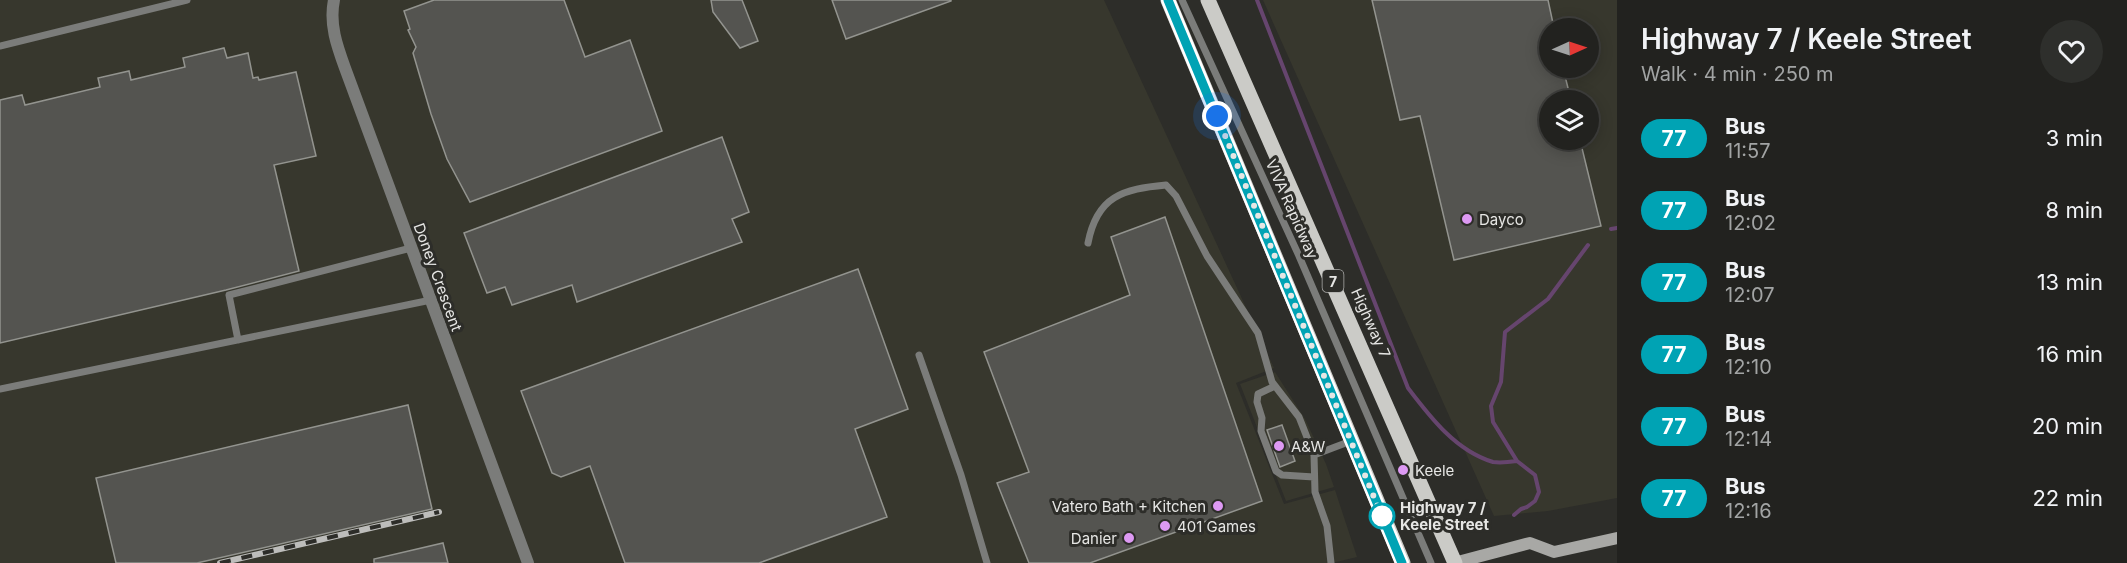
<!DOCTYPE html>
<html lang="en">
<head>
<meta charset="utf-8">
<style>
	body { margin:0; font-family:Inter,sans-serif; background:#2e2f2c; color:#f1f3f6; height:100vh; display:flex; flex-direction:column; font-size:22px; white-space:nowrap }
	* { box-sizing:border-box; margin:0 }
	p { font-size:20px; color:#a2a4a4 }
	.icon { flex:none; width:33px; height:33px; fill:none; stroke:currentColor; stroke-width:2; stroke-linecap:round; stroke-linejoin:round }
	.map { position:relative; flex:1; overflow:hidden }
	.drawer { display:flex; flex-direction:column; background:#22221f; width:510px }
	.drawer>* { flex:none }
	.badge { padding:0 12px; border-radius:20px; font-size:21px; line-height:39px }
	.needle { width:39px; rotate:87deg }
	.fabs { position:absolute; left:1539px; top:18px; display:grid; gap:12px }
	.fabs a { display:grid; place-items:center; width:60px; height:60px; border-radius:50%; background:#22221f; box-shadow:0 3px 15px #0003,0 0 0 2px #3f3f3d; font-size:30px }
	.you { position:absolute; width:30px; height:30px; margin:-15px; border:4px solid #fff; border-radius:50%; background:#1a73e8; box-shadow:0 0 0 9px #1a73e833 }
	.map>.badge { position:absolute; translate:-50% -50%; box-shadow:0 0 0 3px #fff }
	.round { display:grid; place-items:center; flex:none; width:63px; height:63px; border-radius:32px; background:#2e2f2c }
	.head { display:flex; align-items:center; justify-content:space-between; height:102px; padding:0 24px }
	h1 { font-size:28px; font-weight:600; line-height:45px }
	ul { padding:0; list-style:none }
	li { display:flex; align-items:center; gap:18px; height:72px; padding:0 24px }
	li div { flex:1 }
	li b { display:block; font-size:22px }
	li em { font-style:normal }
	li .badge { min-width:66px; font-weight:700; text-align:center }
	main { display:flex; flex:1; min-height:0 }
	.map>svg:first-child { display:block }
</style>
</head>
<body>
<main>
<div class="map">
<svg width="1617" height="563" viewBox="0 0 1617 563">
	<rect width="100%" height="100%" fill="#2d2d29"/>
	<!-- built -->
	<path fill="#37372d" fill-rule="evenodd" d="M0,0H1104L1274,368L1236,383L1284,504L1335,490L1357,557L1332,563H0Z
		M1263,0H1617V498L1548,511L1494,516ZM1550,28H1588V68H1550ZM1550,100H1588V140H1550Z
		M1275,372L1305,419L1326,464L1334,487L1286,501L1240,384Z"/>
	<g fill="none" stroke-linecap="round" stroke-linejoin="round">
		<!-- stream -->
		<path stroke="#66456e" stroke-width="4" d="M1257,0L1408,388C1430,417 1456,451 1493,462C1500,463 1510,462 1517,461
			M1611,229L1617,228
			M1514,515L1521,509L1527,507L1535,501L1539,492L1535,475L1517,461L1493,422L1491,406L1501,382L1505,332L1548,299L1588,245"/>
	</g>
	<!-- building -->
	<path fill="#545450" stroke="#93948f" stroke-width="1.5" d="M434,0H564L585,57L630,40L662,131L470,202L447,159L431,114L413,53L416,47L408,30L410,29L404,11Z
		M711,0H742L758,41L740,48L713,12Z
		M832,0H951V1L846,39Z
		M1372,0H1548L1554,28H1550V68H1563L1571,100H1550V140H1580L1601,226L1454,260L1420,116L1400,120Z
		M224,48L227,58L248,53L253,78L258,77L259,80L296,72L316,156L274,165L299,271L226,290L0,343V100L22,95L25,105L100,87L98,78L129,71L131,80L185,67L183,58Z
		M722,137L749,212L732,219L742,242L577,302L572,285L512,305L505,287L487,293L464,233Z
		M1165,217L1262,501L1090,563H1029L997,483L1029,472L984,352L1130,295L1111,237Z
		M858,269L908,409L855,429L887,517L759,563H625L590,466L561,477L552,473L521,391Z
		M408,405L432,509L197,563H116L96,478Z
		M1282,425L1295,461L1280,467L1267,430Z
		M443,543L448,563H374V559Z"/>
	<g fill="none" stroke-linecap="round" stroke-linejoin="round">
		<!-- lane -->
		<path stroke="#7b7c7a" stroke-width="7" d="M1182,0L1299,256L1431,563
			M0,46L187,0
			M1088,243C1097,196 1123,189 1166,185L1176,196L1207,256L1258,333L1272,382L1299,417L1314,455
			M238,340L229,295L411,248
			M919,355L961,475L987,563
			M1275,386L1258,394L1257,402L1262,418L1261,431L1276,471L1282,475L1314,477
			M0,389L431,300
			M1331,563L1327,526L1315,492L1314,455L1351,441"/>
		<!-- street -->
		<path stroke="#7b7c7a" stroke-width="12" d="M334,0C329,24 337,46 345,68L528,563"/>
		<!-- secondary -->
		<path stroke="#a8a8a5" stroke-width="12" d="M1454,563L1530,543L1554,552L1617,538"/>
		<!-- primary -->
		<path stroke="#cbcbc7" stroke-width="15" d="M1168,0L1403,563
			M1208,0L1455,563"/>
		<defs>
			<path id="rail" d="M220,563L439,512"/>
		</defs>
		<!-- rail casing -->
		<use href="#rail" stroke="#bdbdbb" stroke-width="6"/>
		<!-- rail -->
		<use href="#rail" stroke="#2d2d29" stroke-width="4" stroke-dasharray="11" stroke-linecap="butt"/>
	</g>
	<g fill="none" stroke-linecap="round" stroke-linejoin="round">
		<defs>
			<path id="line" d="M1168,0L1402,563"/>
		</defs>
		<!-- line casing -->
		<use href="#line" stroke="#fff" stroke-width="14"/>
		<!-- line -->
		<use href="#line" stroke="#00a3b4" stroke-width="9"/>
		<!-- walk -->
		<path stroke="#e6e6e4" stroke-width="6" stroke-dasharray="0 10.8" d="M1217,116L1383,519L1382,516"/>
	</g>
	<!-- markers -->
	<g fill="#dd99f3" stroke="#2d2d29" stroke-width="2">
		<circle cx="1467" cy="219" r="6"/>
		<circle cx="1279" cy="446" r="6"/>
		<circle cx="1403" cy="470" r="6"/>
		<circle cx="1218" cy="506" r="6"/>
		<circle cx="1165" cy="526" r="6"/>
		<circle cx="1129" cy="538" r="6"/>
	</g>
	<circle fill="#fff" stroke="#00a3b4" stroke-width="3" cx="1382" cy="516" r="12"/>
	<g text-anchor="middle" dominant-baseline="central" stroke-width="6" stroke-linejoin="round" paint-order="stroke">
		<!-- shield labels -->
		<rect fill="#2d2d29" stroke="#aeaeac" stroke-width="1.5" x="1322.5" y="270" width="21" height="22" rx="4.5"/>
		<g font-size="14" font-weight="bold" fill="#e6e6e4">
			<text x="1333" y="281">7</text>
		</g>
		<!-- street labels -->
		<g font-size="15" fill="#e6e6e4" stroke="#2d2d29">
			<text transform="translate(1292 209) rotate(66)">VIVA Rapidway</text>
			<text transform="translate(438 277) rotate(70)">Doney Crescent</text>
			<text transform="translate(1371 323) rotate(66)">Highway 7</text>
		</g>
		<!-- poi labels -->
		<g font-size="15" fill="#e6e6e4" stroke="#2d2d29" text-anchor="start">
			<text x="1479" y="219">Dayco</text>
			<text x="1291" y="446">A&amp;W</text>
			<text x="1415" y="470">Keele</text>
			<text x="1206" y="506" text-anchor="end">Vatero Bath + Kitchen</text>
			<text x="1177" y="526">401 Games</text>
			<text x="1117" y="538" text-anchor="end">Danier</text>
		</g>
		<!-- stop labels -->
		<g font-size="15" font-weight="bold" fill="#e6e6e4" stroke="#2d2d29" text-anchor="start">
			<text x="1400" y="507">Highway 7 /<tspan x="1400" dy="17">Keele Street</tspan></text>
		</g>
	</g>
</svg>
<div class="fabs">
<a><svg class="needle" viewBox="-14 -14 28 28"><path d="M0-13l5 13h-10z" fill="#e53935"/><path d="M0 13l5-13h-10z" fill="#a2a4a4"/></svg></a>
<a><svg class="icon" aria-label="layers" viewBox="0 0 24 24"><path d="M12 4l9 5-9 5-9-5zM3 14l9 5 9-5"/></svg></a>
</div>
<div class="you" style="left:1217px;top:116px"></div>
</div>
<section class="drawer">
<div class="head"><div><h1>Highway 7 / Keele Street</h1><p>Walk · 4 min · 250 m</p></div><a class="round"><svg class="icon" aria-label="heart" viewBox="0 0 24 24"><path d="M12 20l-8-8c-3-5 5-10 8-4 3-6 11-1 8 4z"/></svg></a></div>
<ul>
<li><span class="badge" style="background:#00a3b4;color:#fff">77</span><div><b>Bus</b><p>11:57</p></div><em>3 min</em></li>
<li><span class="badge" style="background:#00a3b4;color:#fff">77</span><div><b>Bus</b><p>12:02</p></div><em>8 min</em></li>
<li><span class="badge" style="background:#00a3b4;color:#fff">77</span><div><b>Bus</b><p>12:07</p></div><em>13 min</em></li>
<li><span class="badge" style="background:#00a3b4;color:#fff">77</span><div><b>Bus</b><p>12:10</p></div><em>16 min</em></li>
<li><span class="badge" style="background:#00a3b4;color:#fff">77</span><div><b>Bus</b><p>12:14</p></div><em>20 min</em></li>
<li><span class="badge" style="background:#00a3b4;color:#fff">77</span><div><b>Bus</b><p>12:16</p></div><em>22 min</em></li>
</ul>
</section>
</main>
</body>
</html>
